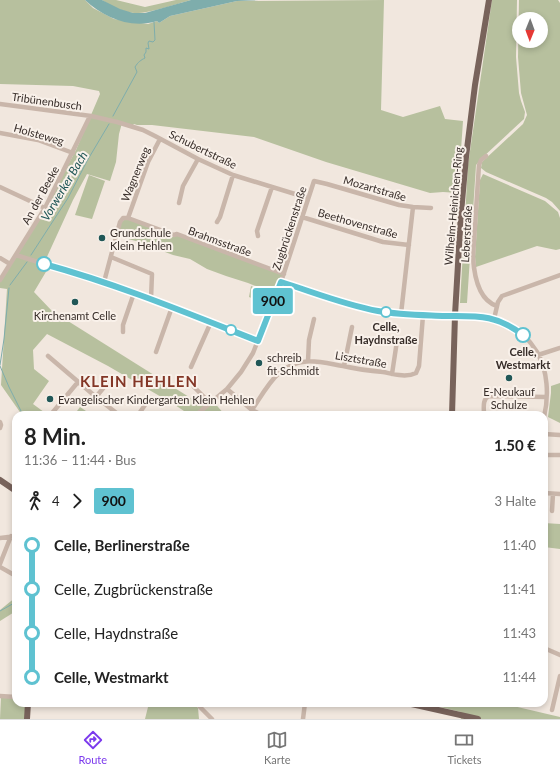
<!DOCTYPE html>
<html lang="de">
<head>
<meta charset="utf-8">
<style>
	body { margin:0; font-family:Lato,sans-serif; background:#f2f2f2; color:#222; height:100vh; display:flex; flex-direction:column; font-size:15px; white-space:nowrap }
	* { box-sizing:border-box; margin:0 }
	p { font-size:13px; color:#767676 }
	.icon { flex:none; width:22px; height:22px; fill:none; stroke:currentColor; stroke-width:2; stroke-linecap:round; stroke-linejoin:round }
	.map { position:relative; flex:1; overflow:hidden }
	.panel { position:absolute; left:12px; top:411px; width:536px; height:296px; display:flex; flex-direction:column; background:#fff; border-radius:12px; box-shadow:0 2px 6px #0003 }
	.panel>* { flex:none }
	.badge { padding:0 8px; border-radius:3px; font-size:14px; line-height:26px }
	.needle { width:26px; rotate:181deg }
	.buttons { position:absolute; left:512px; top:12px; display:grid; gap:8px }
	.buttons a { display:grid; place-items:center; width:36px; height:36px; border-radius:50%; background:#fff; box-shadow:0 2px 6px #0003; font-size:20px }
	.map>.badge { position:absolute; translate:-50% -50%; box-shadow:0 0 0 2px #fff }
	.legs { display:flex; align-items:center; gap:6px; height:44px; padding:0 12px; font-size:13px }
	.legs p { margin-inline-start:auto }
	.head { display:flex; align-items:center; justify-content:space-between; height:68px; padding:0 12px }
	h1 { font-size:22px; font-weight:700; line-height:30px }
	ul { padding:0 12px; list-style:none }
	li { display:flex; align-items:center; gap:14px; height:44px; font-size:15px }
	li i { display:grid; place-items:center; width:6px; height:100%; margin:0 5px; background:currentColor }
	li i::after { content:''; width:10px; height:10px; margin:-5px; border:3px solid; border-radius:50%; background:#fff }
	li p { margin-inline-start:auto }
	li:first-child i { background:linear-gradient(#0000 50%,currentColor 0) }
	li:last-child i { background:linear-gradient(currentColor 50%,#0000 0) }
	.dock { display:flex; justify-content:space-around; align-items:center; height:56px; border-top:1px solid #e0e0e0; background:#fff; font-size:11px; color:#767676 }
	.dock a { display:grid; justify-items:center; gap:2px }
	.dock .current { color:#7c3aed }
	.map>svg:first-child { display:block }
</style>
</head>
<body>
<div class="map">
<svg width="560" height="719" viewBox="0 0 560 719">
	<rect width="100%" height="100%" fill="#f1e7de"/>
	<!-- green -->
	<path fill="#b7c09e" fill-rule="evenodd" d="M0,0H85L93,8L114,19L148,24L157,21L159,23L170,16L237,1L384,0L381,110L403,117L440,106L445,119L463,121L458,193L443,192L430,193L326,162L254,137L152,125H137L134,124L132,126L122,123L119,134L116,162L110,181L87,174L73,200L46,259V264L50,265L34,292L52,311L205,407L212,400L225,415H190L175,405L108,366L47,334L33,350L34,369L49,381L33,404L48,415H22L1,385L7,289L0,288V280L55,189L76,150L100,94L99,91L73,86L0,84Z
		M102,0H116L145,7L176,0H191C176,4 148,14 134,13C123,12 111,6 102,0Z
		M492,0H517L516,57L519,93L521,101L525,112L524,119L482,158L476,165L467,303H460L468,165L477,103Z
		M519,0H558L560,3V211L552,202L546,198L486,172L481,168L482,162L523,124L527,115L521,93L518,57ZM519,19H541V41H519Z
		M483,174L545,201L558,212L560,218V249L556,250L537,246L476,267L475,257L480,180Z
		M89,175L105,181L92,219L75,215Z
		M128,218L284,274L276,294L248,283L226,276L207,269L190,259L173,255L136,241L116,236L120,222Z
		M251,286L271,295L267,304L249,297Z
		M560,383V423L548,417L551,393V386Z
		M80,407L92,415H74Z
		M544,523L560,524V549L544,547Z
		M16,597V611L0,621V610Z
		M1,697L16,698V703H26L25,719H0Z
		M149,703H192L198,708L199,719H145Z
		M441,703H500L560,717V719H461V712L440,707Z"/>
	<!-- water -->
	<path fill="#7eadac" d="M85,0H102L120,9L133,13H145L191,0H259L237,1L170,16L159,23L157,21C131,29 104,18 85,0Z"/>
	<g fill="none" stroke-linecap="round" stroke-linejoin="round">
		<!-- stream -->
		<path stroke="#7eadac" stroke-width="1" d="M113,116L137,72L135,67C138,62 141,60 145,58L144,55L146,52V48L149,49L148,43L149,41L153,42L155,40L154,22
			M31,255L68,198L87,161L109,124
			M10,285L27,262
			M0,365L4,339L9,288
			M0,366L9,387L23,415
			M0,611L16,602"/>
		<!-- minor -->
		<path stroke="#c9b6aa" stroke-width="4.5" d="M0,104L91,116L117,122L143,130L155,136L198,159L233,175L308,198
			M0,133L38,140L73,153
			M486,156L481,160L479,165L473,257C474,274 478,300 497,306
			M0,187L45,208
			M179,203L183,186L198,159
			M302,217L383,242L409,245
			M128,218L174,235L177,234L284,274
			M217,222L220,217L233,175
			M258,236L257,231L272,187
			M16,255L117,287L172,307L258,341
			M111,257L152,274L151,299
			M0,258L10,264
			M0,280L45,208L90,116
			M104,282L120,222L123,218H128L148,162L160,139
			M281,282C313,292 347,306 380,311C401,315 422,315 444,315C484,316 513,313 537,352C548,371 549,396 544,417
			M401,314L413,207
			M494,319L498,302L502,296L560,275
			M123,332V325L134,293
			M156,352L172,307
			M538,355L560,348
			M48,356L96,397L119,415
			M308,361L309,340L314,319
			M344,366L352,327
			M191,367L211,322
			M392,374L397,341
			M194,387L210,403
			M227,389L252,410L262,415
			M96,397L109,381
			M252,410C260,398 268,383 279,373C300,355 320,362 343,366C356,369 370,371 383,372C393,374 406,378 416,373L419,366L423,315
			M53,412L78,382
			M138,415L145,405
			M196,415L227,389L241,372L253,353L281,282L314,181L327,184L399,205L413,207L431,208
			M484,415C484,408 482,399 489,396L546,397
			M0,422L1,425L0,428
			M544,434L560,435
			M547,455H560
			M544,493L560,494
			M552,511L553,494
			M0,538L16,536
			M0,564L11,536
			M0,567L16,576
			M544,648L560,655
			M0,696L16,697
			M196,703L212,719
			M552,710L560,676
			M303,719L305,703"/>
		<!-- major -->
		<path stroke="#78635b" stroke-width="6" d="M452,415L455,315L461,213L466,157L475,85L489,0
			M0,480L16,491
			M407,703L478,719
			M27,719L28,703"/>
	</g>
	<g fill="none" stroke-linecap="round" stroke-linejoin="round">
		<defs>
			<path id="line-1" d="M44,264C117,284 187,313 258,341L281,282C313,292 345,305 378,311C400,315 423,315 445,316C477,316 496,314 523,335"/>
		</defs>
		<!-- line-1 casing -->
		<use href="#line-1" stroke="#fff" stroke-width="9"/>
		<!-- line-1 -->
		<use href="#line-1" stroke="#5fc2d1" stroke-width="6"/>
	</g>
	<!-- markers -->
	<g fill="#205757" stroke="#f9f1ea" stroke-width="1.5">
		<circle cx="102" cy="238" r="4"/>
		<circle cx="75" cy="302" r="4"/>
		<circle cx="259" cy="363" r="4"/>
		<circle cx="509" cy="378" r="4"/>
		<circle cx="50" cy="399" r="4"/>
	</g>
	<g fill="#fff" stroke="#5fc2d1" stroke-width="2">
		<circle cx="44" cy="264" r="7"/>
		<circle cx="386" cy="312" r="5"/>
		<circle cx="231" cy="330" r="5"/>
		<circle cx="523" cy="335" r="7"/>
	</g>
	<g text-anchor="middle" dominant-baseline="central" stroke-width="4" stroke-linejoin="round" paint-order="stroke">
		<!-- street labels -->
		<g font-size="11" fill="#372d29" stroke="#f9f1ea">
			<text transform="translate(47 101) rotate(8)">Tribünenbusch</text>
			<text transform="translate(39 134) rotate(16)">Holsteweg</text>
			<text transform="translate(203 149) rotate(26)">Schubertstraße</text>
			<text transform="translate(135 174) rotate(-68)">Wagnerweg</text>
			<text transform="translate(375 188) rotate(16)">Mozartstraße</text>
			<text transform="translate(40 195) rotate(-61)">An der Beeke</text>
			<text transform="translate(453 206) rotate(-85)">Wilhelm-Heinichen-Ring</text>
			<text transform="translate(358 223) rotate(16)">Beethovenstraße</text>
			<text transform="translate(289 228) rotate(-72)">Zugbrückenstraße</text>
			<text transform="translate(466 234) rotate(-87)">Leberstraße</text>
			<text transform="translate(220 241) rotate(20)">Brahmsstraße</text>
			<text transform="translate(361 359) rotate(10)">Lisztstraße</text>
		</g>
		<!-- poi labels -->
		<g font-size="11" fill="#372d29" stroke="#f9f1ea" text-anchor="start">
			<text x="110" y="232">Grundschule<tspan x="110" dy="13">Klein Hehlen</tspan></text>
			<text x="75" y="315" text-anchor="middle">Kirchenamt Celle</text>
			<text x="267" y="357">schreib<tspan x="267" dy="13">fit Schmidt</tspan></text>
			<text x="509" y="391" text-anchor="middle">E-Neukauf<tspan x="509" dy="13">Schulze</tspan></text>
			<text x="58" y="399">Evangelischer Kindergarten Klein Hehlen</text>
		</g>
		<!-- stop labels -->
		<g font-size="11" font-weight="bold" fill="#372d29" stroke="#f9f1ea">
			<text x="386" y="326">Celle,<tspan x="386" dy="13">Haydnstraße</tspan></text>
			<text x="523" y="351">Celle,<tspan x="523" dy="13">Westmarkt</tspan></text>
		</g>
		<!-- water labels -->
		<g font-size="12" font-style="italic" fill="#205757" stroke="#f9f1ea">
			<text transform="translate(64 186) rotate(-59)">Vorwerker Bach</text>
		</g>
		<!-- district labels -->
		<g font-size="15" font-weight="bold" letter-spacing="1" fill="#833626" stroke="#f9f1ea">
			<text x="139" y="381">KLEIN HEHLEN</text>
		</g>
	</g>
</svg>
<div class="buttons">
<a><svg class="needle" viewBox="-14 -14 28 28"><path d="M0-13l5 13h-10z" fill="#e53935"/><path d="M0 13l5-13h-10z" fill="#767676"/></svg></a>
</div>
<b class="badge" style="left:273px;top:301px;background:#5fc2d1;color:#111">900</b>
<section class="panel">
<div class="head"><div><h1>8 Min.</h1><p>11:36 – 11:44 · Bus</p></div><b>1.50 €</b></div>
<div class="legs"><svg class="icon" aria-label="walk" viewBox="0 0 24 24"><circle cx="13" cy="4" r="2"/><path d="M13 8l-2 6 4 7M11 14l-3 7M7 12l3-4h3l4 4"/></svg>4<svg class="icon" aria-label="forward" viewBox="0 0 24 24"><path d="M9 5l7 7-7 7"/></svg><b class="badge" style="background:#5fc2d1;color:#111">900</b><p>3 Halte</p></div>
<ul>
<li><i style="color:#5fc2d1"></i><b>Celle, Berlinerstraße</b><p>11:40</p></li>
<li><i style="color:#5fc2d1"></i><span>Celle, Zugbrückenstraße</span><p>11:41</p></li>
<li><i style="color:#5fc2d1"></i><span>Celle, Haydnstraße</span><p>11:43</p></li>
<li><i style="color:#5fc2d1"></i><b>Celle, Westmarkt</b><p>11:44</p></li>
</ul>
</section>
</div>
<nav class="dock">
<a class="current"><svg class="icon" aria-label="directions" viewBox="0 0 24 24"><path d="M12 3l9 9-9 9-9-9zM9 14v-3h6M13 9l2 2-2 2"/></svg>Route</a>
<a><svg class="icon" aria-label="map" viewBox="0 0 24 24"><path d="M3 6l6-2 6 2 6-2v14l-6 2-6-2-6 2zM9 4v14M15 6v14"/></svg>Karte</a>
<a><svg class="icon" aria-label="tickets" viewBox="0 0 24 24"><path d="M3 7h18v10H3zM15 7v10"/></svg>Tickets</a>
</nav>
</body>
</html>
